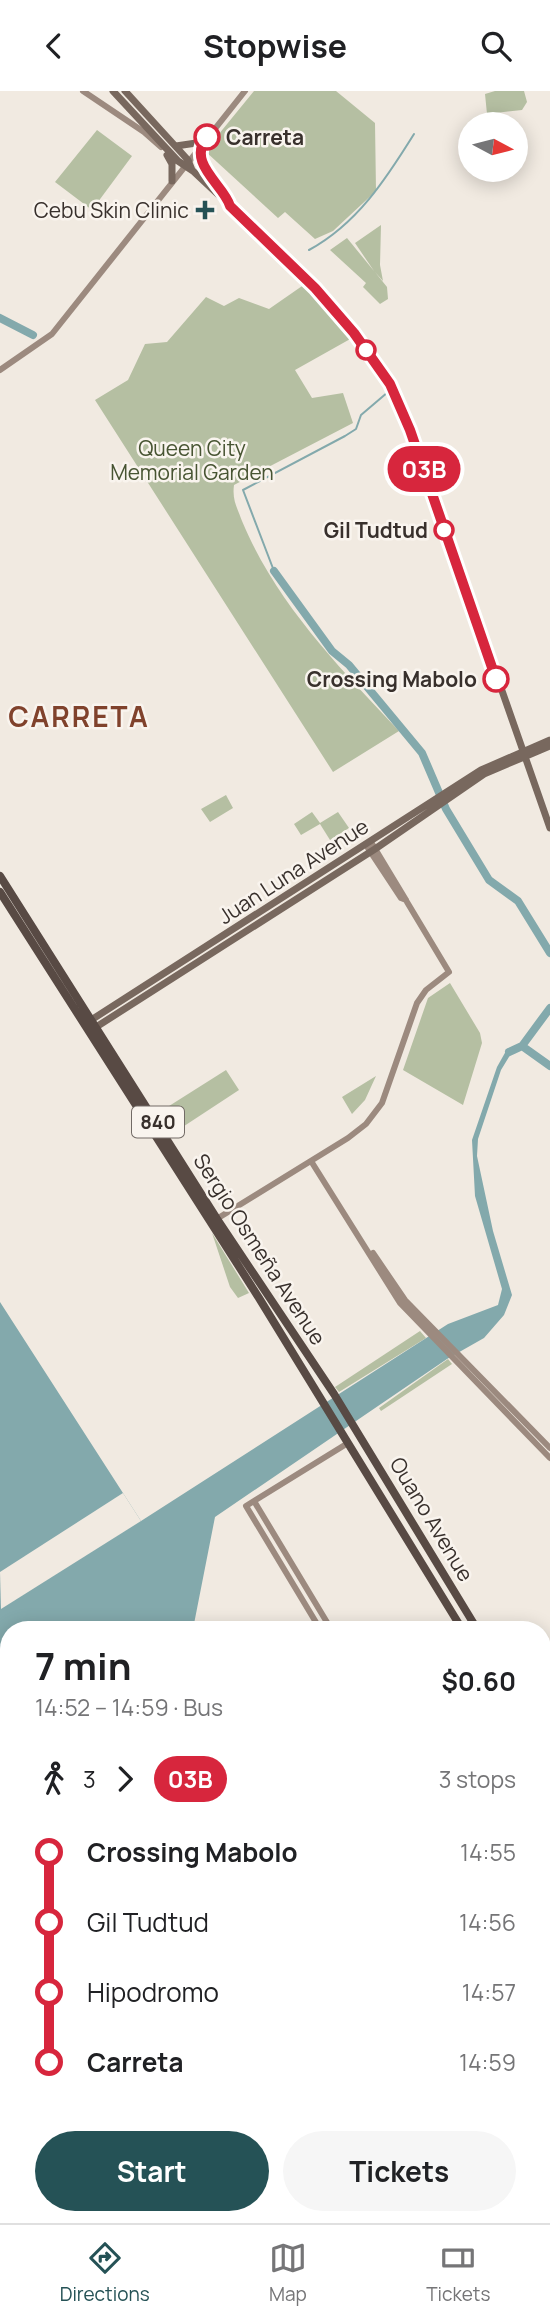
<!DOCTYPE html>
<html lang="en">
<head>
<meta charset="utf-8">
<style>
	body { margin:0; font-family:Manrope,sans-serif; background:#f6f6f6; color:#202124; height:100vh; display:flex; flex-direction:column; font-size:26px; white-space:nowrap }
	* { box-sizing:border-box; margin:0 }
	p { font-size:23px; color:#757577 }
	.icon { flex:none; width:38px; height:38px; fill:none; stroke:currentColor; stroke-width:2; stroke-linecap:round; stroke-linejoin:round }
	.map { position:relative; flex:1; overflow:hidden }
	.sheet { position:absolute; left:0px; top:1530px; width:551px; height:604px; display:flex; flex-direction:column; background:#fff; border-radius:28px 28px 0 0; box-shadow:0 4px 18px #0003 }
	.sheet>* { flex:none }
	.badge { padding:0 14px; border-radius:23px; font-size:24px; line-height:46px }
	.needle { width:46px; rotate:97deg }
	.tools { position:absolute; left:458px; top:21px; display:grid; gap:14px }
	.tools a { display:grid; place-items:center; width:70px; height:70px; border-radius:50%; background:#fff; box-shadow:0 4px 18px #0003; font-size:35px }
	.map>.badge { position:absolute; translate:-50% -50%; box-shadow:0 0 0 4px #fff }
	.legs { display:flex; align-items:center; gap:10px; height:77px; padding:0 35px; font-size:23px }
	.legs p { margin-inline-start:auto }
	.head { display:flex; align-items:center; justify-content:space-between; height:119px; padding:0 35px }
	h1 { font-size:38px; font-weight:700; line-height:52px }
	.primary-button { display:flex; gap:14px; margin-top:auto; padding:14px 35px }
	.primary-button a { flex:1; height:80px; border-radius:42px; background:#255256; color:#fff; font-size:28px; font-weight:700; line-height:80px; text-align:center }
	.primary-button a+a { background:#f6f6f6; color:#202124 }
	ul { padding:0 35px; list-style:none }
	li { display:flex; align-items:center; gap:24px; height:70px; font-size:26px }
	li i { display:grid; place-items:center; width:10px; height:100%; margin:0 9px; background:currentColor }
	li i::after { content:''; width:18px; height:18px; margin:-9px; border:5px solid; border-radius:50%; background:#fff }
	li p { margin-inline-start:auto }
	li:first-child i { background:linear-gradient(#0000 50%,currentColor 0) }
	li:last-child i { background:linear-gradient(currentColor 50%,#0000 0) }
	header { display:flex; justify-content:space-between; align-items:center; height:91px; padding:0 35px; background:#fff; font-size:32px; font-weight:700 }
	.dock { display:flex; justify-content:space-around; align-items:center; height:98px; border-top:2px solid #e0e0e0; background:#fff; font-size:19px; color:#757577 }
	.dock a { display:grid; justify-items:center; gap:4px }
	.dock .on { color:#255256 }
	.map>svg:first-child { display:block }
</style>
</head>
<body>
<header><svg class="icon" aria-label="back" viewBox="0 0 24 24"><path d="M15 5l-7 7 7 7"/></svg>Stopwise<svg class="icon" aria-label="search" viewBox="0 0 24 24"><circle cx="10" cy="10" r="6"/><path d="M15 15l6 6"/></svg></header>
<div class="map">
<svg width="550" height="2132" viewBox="0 0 550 2132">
	<rect width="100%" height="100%" fill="#f1eae1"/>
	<!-- green -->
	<path fill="#b5bfa2" d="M254,0H336L375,32L376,100L333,140L315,148L285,121L278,127L205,60Z
		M495,0H524L527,11L522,19L487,23L485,3Z
		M97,39L132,65L92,119L55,91Z
		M381,134L380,174L383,190L375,181L387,196L388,208L380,213L363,196L366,192L330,159L347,147L374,180L355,152Z
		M305,193L352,247L295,279L312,307L343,302L353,332L234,394C232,409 237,416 242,430C276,512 339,576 399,640L333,681L95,309L128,289L145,253L167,251L206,206L224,215L239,207L269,218Z
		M226,704L233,717L210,731L201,718Z
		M312,721L320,732L338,721L349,737L330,749L320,733L301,744L294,733Z
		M450,892L480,942L482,952L463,1014L403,979L428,907Z
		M226,979L239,999L172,1043L158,1022Z
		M376,985L365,1009L352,1023L342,1006Z
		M212,1142L249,1202L238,1207L230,1196Z
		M420,1240L426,1247L339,1301L335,1296Z
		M448,1268L452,1273L381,1320L379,1317Z"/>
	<!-- water -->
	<path fill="#83a9ac" d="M515,956L501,979L478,1048L477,1065L493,1140L512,1204L504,1224L484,1247L447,1268L215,1426L193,1538H9V2124H526L531,2132H0V1211L141,1430L448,1233L498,1214L502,1198L475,1105L472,1049L497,976L506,960Z"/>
	<!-- pier -->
	<path fill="#f1eae1" d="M123,1402L141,1430L1,1518L0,1481Z"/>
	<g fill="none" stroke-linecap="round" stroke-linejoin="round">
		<!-- stream -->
		<path stroke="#83a9ac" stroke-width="2" d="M309,159C357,133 386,88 414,43
			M274,480L243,399L345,345L356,338L361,324L388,301"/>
		<!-- river -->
		<path stroke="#83a9ac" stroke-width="8" d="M0,227L33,244
			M274,480L332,560L349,574L422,662L446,718L489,789L518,810L550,862
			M522,955L550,917
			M509,961L522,955L550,975"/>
		<!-- ferry -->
		<path stroke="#255256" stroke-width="2" stroke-dasharray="9 7" stroke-linecap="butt" d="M0,1762L9,1778
			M0,1788L9,1805
			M0,1815L9,1832
			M0,1842L9,1859
			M0,1868L9,1885
			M0,1895L9,1912
			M0,1922L9,1939
			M0,1949L9,1966
			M0,1976L9,1993
			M0,2003L9,2019
			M0,2029L9,2046
			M0,2056L9,2073
			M0,2083L9,2100
			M0,2110L11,2132
			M21,2124L25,2132
			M35,2124L39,2132
			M49,2124L53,2132
			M63,2124L67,2132
			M77,2124L81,2132
			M91,2124L95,2132
			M105,2124L108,2132
			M119,2124L122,2132
			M132,2124L136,2132
			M146,2124L150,2132
			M160,2124L164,2132
			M174,2124L178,2132
			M188,2124L192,2132
			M404,2132V2124"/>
		<!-- secondary -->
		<path stroke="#9c8a7f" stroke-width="6" d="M83,0L144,41L161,56
			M0,279L52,243L245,0
			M371,751L406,809
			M368,757L401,807L406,809
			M311,1070L400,1212L550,1367
			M215,1129L348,1047L366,1033L382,1012L417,912L426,899L449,881L407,811
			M373,1162L405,1209L550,1357
			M254,1410L331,1538
			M320,1538L246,1415L348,1352
			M542,1721L550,1716
			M542,1872L550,1878
			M542,1883L550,1889"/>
		<!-- primary -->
		<path stroke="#78685e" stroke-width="7" d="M113,0L178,70L193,80C273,156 362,228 408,331L550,737
			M125,0L188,69L192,79
			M176,55L203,51C201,92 221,84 230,115
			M167,64L172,73V90
			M88,931L481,679L550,649
			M93,938L375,758L484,683L550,655"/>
		<!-- highway -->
		<path stroke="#584a44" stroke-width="8" d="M0,785L217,1128L334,1303L477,1538
			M0,801L259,1207L462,1538
			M542,1647L550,1660
			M542,1708L548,1700L547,1677"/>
	</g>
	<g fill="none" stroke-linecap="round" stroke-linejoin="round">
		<defs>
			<path id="line-1" d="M207,46C186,72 224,94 230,115L315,197L354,242L390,293L410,339L496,588"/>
		</defs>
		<!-- line-1 casing -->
		<use href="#line-1" stroke="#fff" stroke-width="16"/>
		<!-- line-1 -->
		<use href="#line-1" stroke="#d7263d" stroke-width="10"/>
	</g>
	<!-- markers -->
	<g fill="#fff" stroke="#d7263d" stroke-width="3.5">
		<circle cx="207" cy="46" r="12"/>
		<circle cx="366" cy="259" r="9"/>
		<circle cx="444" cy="439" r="9"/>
		<circle cx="496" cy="588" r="12"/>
	</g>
	<path fill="#255256" stroke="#f9f4ee" stroke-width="2.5" d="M201.5 108.5h7v7h7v7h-7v7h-7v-7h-7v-7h7z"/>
	<g text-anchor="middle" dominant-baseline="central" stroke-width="5" stroke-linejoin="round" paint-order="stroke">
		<!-- shield labels -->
		<rect fill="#f9f4ee" stroke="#726b66" stroke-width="2" x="132" y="1015.5" width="52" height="31" rx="5"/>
		<g font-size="19" font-weight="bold" fill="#38302c">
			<text x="158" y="1031">840</text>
		</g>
		<!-- stop labels -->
		<g font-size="21" font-weight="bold" fill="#38302c" stroke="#f9f4ee" text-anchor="end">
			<text x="226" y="46" text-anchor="start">Carreta</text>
			<text x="428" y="439">Gil Tudtud</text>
			<text x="477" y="588">Crossing Mabolo</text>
		</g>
		<!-- poi labels -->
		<g font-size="21" fill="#38302c" stroke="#f9f4ee" text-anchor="end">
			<text x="189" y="119">Cebu Skin Clinic</text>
		</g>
		<!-- park labels -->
		<g font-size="21" fill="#475432" stroke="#f9f4ee">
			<text x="192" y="357">Queen City<tspan x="192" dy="24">Memorial Garden</tspan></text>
		</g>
		<!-- street labels -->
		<g font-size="21" fill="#38302c" stroke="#f9f4ee">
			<text transform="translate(293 780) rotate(-33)">Juan Luna Avenue</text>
			<text transform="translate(260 1158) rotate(57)">Sergio Osmeña Avenue</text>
			<text transform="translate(432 1428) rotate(59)">Ouano Avenue</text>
		</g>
		<!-- district labels -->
		<g font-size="28" font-weight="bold" letter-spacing="2" fill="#80422c" stroke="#f9f4ee">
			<text x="79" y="625">CARRETA</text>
		</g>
	</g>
</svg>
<div class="tools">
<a><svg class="needle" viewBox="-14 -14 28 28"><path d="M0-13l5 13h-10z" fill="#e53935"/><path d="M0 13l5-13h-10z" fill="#757577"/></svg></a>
</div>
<b class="badge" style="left:424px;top:378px;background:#d7263d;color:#fff">03B</b>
<section class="sheet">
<div class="head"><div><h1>7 min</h1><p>14:52 – 14:59 · Bus</p></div><b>$0.60</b></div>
<div class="legs"><svg class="icon" aria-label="walk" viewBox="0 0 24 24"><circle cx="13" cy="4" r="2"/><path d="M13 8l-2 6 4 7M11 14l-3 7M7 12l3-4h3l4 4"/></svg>3<svg class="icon" aria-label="forward" viewBox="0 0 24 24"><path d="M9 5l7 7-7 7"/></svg><b class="badge" style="background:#d7263d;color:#fff">03B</b><p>3 stops</p></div>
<ul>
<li><i style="color:#d7263d"></i><b>Crossing Mabolo</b><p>14:55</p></li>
<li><i style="color:#d7263d"></i><span>Gil Tudtud</span><p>14:56</p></li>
<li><i style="color:#d7263d"></i><span>Hipodromo</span><p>14:57</p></li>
<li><i style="color:#d7263d"></i><b>Carreta</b><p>14:59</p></li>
</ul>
<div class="primary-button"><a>Start</a><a>Tickets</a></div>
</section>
</div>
<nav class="dock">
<a class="on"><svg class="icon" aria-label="directions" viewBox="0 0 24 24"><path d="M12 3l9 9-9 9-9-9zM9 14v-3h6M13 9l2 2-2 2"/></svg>Directions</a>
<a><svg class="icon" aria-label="map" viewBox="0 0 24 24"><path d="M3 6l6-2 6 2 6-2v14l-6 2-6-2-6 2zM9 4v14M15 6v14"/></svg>Map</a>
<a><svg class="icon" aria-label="tickets" viewBox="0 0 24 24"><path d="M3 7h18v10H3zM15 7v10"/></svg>Tickets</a>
</nav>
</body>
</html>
